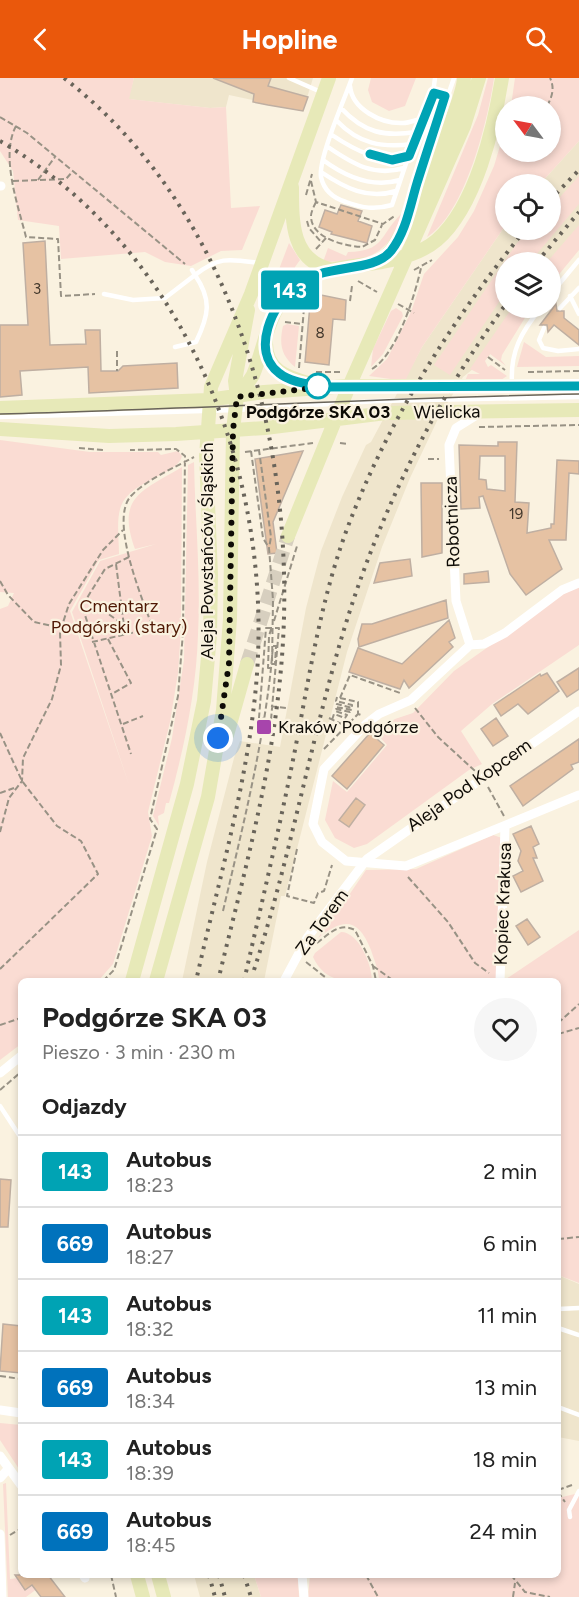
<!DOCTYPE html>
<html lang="pl">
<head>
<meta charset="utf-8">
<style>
	body { margin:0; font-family:Figtree,sans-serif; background:#f6f6f6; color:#222; height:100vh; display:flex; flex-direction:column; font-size:22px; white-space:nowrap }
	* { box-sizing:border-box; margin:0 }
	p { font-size:20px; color:#767676 }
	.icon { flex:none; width:33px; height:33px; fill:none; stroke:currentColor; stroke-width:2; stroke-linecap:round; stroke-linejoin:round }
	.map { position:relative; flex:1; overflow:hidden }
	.sheet { position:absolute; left:18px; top:900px; width:543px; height:600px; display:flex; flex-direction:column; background:#fff; border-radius:9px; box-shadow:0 3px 9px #0003 }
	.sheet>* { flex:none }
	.badge { padding:0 12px; border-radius:4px; font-size:21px; line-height:39px }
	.needle { width:39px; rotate:302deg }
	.buttons { position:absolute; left:495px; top:18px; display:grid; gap:12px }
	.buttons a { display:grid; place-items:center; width:66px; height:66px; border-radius:50%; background:#fff; box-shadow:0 3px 9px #0003; font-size:30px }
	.you { position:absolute; width:30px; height:30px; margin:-15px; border:4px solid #fff; border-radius:50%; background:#1a73e8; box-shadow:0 0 0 9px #1a73e833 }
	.map>.badge { position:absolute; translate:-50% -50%; box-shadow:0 0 0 3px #fff }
	h2 { padding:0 24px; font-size:22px; line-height:54px }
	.round { display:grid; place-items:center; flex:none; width:63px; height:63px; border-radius:32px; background:#f6f6f6 }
	.summary { display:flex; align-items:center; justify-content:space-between; height:102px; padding:0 24px }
	h1 { font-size:28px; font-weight:700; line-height:45px }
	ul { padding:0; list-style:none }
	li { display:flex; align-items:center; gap:18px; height:72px; padding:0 24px; border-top:2px solid #e0e0e0 }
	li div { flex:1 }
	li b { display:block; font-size:22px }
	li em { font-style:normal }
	li .badge { min-width:66px; font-weight:700; text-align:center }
	header { display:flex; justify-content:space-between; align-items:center; height:78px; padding:0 24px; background:#ea580c; color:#fff; font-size:27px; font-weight:700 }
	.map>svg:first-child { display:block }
</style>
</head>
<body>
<header><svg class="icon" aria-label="back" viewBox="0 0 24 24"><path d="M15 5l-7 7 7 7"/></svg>Hopline<svg class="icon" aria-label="search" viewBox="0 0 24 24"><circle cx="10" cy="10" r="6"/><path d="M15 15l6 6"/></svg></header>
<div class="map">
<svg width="579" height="1519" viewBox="0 0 579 1519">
	<rect width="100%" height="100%" fill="#faf2e0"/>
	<!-- built -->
	<path fill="#efe5cc" d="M134,0H313L303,33L229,17L226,29L210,30L128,21Z
		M579,63V160L550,184H506V230H523L488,279L463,299L437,343L410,400L382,469L347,574L285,818H281L264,903H182L207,784L234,680L240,663L280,669L306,530L321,473L342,419L366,367L371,364L422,269L505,148L506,152H550V106H540Z
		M558,1197L579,1206V1363L558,1359Z
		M194,1497H254L261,1519H200Z"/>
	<!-- green -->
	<path fill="#fadcd3" d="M0,0H134L129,21L210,30L226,29L231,130L260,128L242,172L221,173L191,188L165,184L145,174L61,181L59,148L18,142L13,93L0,73Z
		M371,0H416L405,28L389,33L372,24L368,12Z
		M488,0H494C488,42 465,136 427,159L478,37Z
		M515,0H579V63L540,106H506L505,148L422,269L405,303L369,298L387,281L411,234L424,196L458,159L474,133L494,88L505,51L506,74H550V28H511Z
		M579,98V126L530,184H506L505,215L450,297L434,287L517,165L530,152H550L551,129Z
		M401,136C402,141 398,150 394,156C376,184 354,183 323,184L328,170L346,178L348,174C385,173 379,158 401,136Z
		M579,147V172L551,206L550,184H547Z
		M289,165L300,182L295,189V198L271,224L267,223Z
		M396,230L402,234L403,238L383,276L371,289L373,271L391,233Z
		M512,230H531L502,277L501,282L506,288L490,276L485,283L488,289L491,287L507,298L501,302L465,303L468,296H480L470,291Z
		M287,246L299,248L295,289C281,277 279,266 283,248Z
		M524,264L546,279L579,278V288L517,289Z
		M0,362L90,374H158L161,377L178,373L182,378C178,397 131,402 121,428C116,442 119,461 119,476L99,482L70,533L129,707L72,534L100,483L156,466L135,471C116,419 142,413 182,389L181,550L178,595L170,644L148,734L152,758L113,886L99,902L85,900L72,903H21V966L0,982V531L8,528L14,515L0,514Z
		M194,384C195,440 201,498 198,557C196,615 184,670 169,725H166L164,735L158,738L159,748L153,738L172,660L184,582L188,387Z
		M579,509V567L492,626L461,653L482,686L469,692L367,766L354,770L335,760L325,742L333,703L347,714L387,667L374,653L395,641L413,635L454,593L563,516Z
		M493,757L502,760L499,903H379C379,892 374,882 371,872C358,839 343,840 318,860L322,854L320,851L345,823L366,792L416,791Z
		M579,852V1205L558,1197V903H503Z
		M341,854C359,854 372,887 372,903C346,903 326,906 313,879L315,875Z
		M0,1345L21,1347V1394L0,1362Z
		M6,1405L10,1501L18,1500L25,1512L44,1497H56L26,1519H8L3,1406Z
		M579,1415V1519H308L310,1497H558V1420Z
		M254,1497H298L299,1519H261Z"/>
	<!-- building -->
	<path fill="#e6c2a3" stroke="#bfafa2" stroke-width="1.5" fill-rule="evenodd" d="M213,0H271L268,8L308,19L303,33L268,27L253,24L254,16Z
		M341,127L362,133L358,143L372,148L367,165L331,156L332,154L319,149L325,132L337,136Z
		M45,163L50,267L86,266L85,252H100L101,293H118L123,288L177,285L178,310L89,315L88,289L20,293L22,317L0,319V247H28L23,165Z
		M311,215L346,222L345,242L333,241L329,287L305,284Z
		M556,226L557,233H564V240L579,252V267L554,247L548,254L547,247H540Z
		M498,364H517L515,424L529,425L527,455L551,450V446H554L557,382L579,383V396L569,395L566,462H549L562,491L526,517L510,496L483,418L479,419L480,430L461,431L459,367L498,368ZM480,378H505V413L487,411L486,402L479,401Z
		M303,373L273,444L277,475L268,476L255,381Z
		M421,405H442V475L422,479Z
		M410,481L412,498L374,505L380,485Z
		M488,493L489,504L464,506V496Z
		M446,522L448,540L359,569L358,561L362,546H372Z
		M449,542L455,560L449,564L453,569L409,610L404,602L400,611L349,594L358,570L402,586Z
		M579,590V611L567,619L557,604Z
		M547,595L559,613L528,636L518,626L501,638L494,627L540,596L541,598Z
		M496,640L508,658L493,668L481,651Z
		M370,655L384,667L347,711L332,698Z
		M579,661V684L571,687L573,691L523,728L510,708Z
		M356,720L365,727L349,749L339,742Z
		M531,748L539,766L533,769L537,780H533L543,803L521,814L513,798L523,793L518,783L521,773L513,756Z
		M527,841L540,859L528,867L516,848Z
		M0,1101L11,1102L8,1149H0Z
		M3,1246L21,1248V1295L0,1293Z
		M15,1497H48L65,1519H41L32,1507L25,1512Z"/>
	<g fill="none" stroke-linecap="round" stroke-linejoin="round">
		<!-- secondary-tunnel -->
		<path stroke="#d7cfbf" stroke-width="14" stroke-dasharray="14 7" stroke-linecap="butt" d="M247,586L288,458"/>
		<!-- path -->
		<path stroke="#989285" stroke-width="2" stroke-dasharray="6 3" stroke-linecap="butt" d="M547,28C552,19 555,10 550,0
			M0,39L27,55L185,186
			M16,48C0,78 18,127 26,159L58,161L61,218L95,216
			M499,66H506
			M38,102L55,79
			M13,103L66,101L73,93
			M311,103L316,124L383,146L396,137
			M306,117L312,96
			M316,124C314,128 311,134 311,138C311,161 346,168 362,169L375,162L382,147
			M307,143L309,150L322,165
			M316,171L326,160
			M414,192L432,182
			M358,203L377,214
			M350,223L352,208
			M398,226L414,235
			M285,244L303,246
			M117,273V293
			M488,279L505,292
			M299,290L305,218
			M372,291C397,276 415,217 421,190
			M316,294H340
			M528,294L579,293
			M479,349L579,347
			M340,365L348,366
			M79,370L103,372
			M251,373L263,460L269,470
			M245,374L313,365
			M428,381H439
			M129,479L105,491L82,528L131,676
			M116,486L125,556
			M0,503L8,517L34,544L61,550
			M87,521L124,547
			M274,543L297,468
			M266,550H279L271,642L259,640Z
			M155,556C145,527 108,443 131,418C147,401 174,390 194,379
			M108,561L131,605L112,616
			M92,564L153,550
			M270,590H268L269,558L272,548
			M340,620L350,597L400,615
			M340,620L358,624V636L361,637
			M271,628L286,630
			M415,630L438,659L475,693
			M329,640L346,648
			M332,642L334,636L345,640L347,637L335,633L336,631L350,634L352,632L336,629L337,626L352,630V627L336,623L337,619
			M123,646L143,638
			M0,655L22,703L57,748L81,763L98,796L0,891
			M324,671L358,636
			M488,709L504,738
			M0,715L14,710
			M0,754L9,720L22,703L23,680L52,621L61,587L60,554L69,526L103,472L123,452
			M297,771L287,818L314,825L318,815L324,813L332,787
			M408,799L448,844L475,885L489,895
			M223,833C242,752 262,673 271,590L273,568H276L275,586H272L273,522L269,470L271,459L259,372
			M317,865C329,856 339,844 355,852L373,888L376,903
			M306,884L330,903
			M373,888L394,903
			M103,903L114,892L157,751L150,741L178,618L183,554L185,378L176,371L130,372
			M558,945L579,926
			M0,947L21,940
			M558,956L579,950
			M0,1012L21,994
			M558,1161L579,1159
			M0,1298L21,1301
			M558,1412L572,1407
			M558,1414L565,1424
			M10,1457L18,1452
			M111,1497L116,1519
			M366,1497L378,1519
			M511,1497L525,1514L550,1519
			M513,1519L515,1505"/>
		<!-- lane -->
		<path stroke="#fff" stroke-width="4.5" d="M289,0L321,14
			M352,0C345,20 318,81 321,99C324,113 333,120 346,124C363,130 374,132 392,127L421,41L433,15L435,0
			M350,8C352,31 381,46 403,45C409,45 416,42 421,41
			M341,30C364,55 385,59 416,54
			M337,43C359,66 382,70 413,66
			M332,57C356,73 380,86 409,77
			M328,69C353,86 374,99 404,90
			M323,82C346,99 373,110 400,102
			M321,94C345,110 368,122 396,113
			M415,113L454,0
			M104,216L133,222L165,220L195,197L192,192
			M550,217L579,182
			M570,218L579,236
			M560,230L579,210
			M544,250L539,262L543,270L558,273L579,271
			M175,269L196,264C209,237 212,222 195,197C219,178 230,181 259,185
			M512,306C510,274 521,254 541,230
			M0,339L236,332L378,323L579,319
			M0,1028L21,1060
			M558,1231L579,1230
			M558,1250L579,1257
			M558,1329L579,1337
			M570,1439L569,1432L579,1413"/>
		<!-- street -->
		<path stroke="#fff" stroke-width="9" d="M0,108H1
			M579,505L562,512L505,555L484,566L470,567L411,622L379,636L366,646L324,691L313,746L322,764L346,783L406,788L579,717
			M470,567L456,523L449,367L456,350L480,335
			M284,903L307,860L367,781L579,633
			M500,903L505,749
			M0,995L21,978
			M0,1332L21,1335
			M0,1378L21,1407
			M0,1400L9,1390
			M0,1456L2,1519
			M83,1497L85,1500
			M302,1497L304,1519"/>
		<!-- secondary -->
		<path stroke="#e7e9b8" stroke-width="14" d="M292,109C292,142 291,182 330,191
			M377,184C384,180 390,175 394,168C409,145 463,24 464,0
			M266,263C265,293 287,299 311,306
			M237,319C242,312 249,304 253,297C266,266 268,229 296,208C321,188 352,189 382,184C401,180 422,175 437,162C476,128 494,49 502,0
			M0,330L208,322L264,314L348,308H579
			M0,351L109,358L176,356L265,350L386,335L579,332
			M288,458L347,313L464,48L479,0
			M227,657L247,586
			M132,903L187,706L204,623L210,557L211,497L206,378L211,309L251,216L329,0
			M156,903L208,719L223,632L230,541L233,352L237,319L235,303L248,232
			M137,1497L143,1519
			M158,1497L164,1519"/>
		<!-- tram -->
		<path stroke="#69645a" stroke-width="1.5" d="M0,336C193,331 386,320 579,316"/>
		<!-- rail -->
		<path stroke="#69645a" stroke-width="4" stroke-dasharray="3 6" stroke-linecap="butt" d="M64,0C241,137 302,387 280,601C270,703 242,803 218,903
			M0,63C189,173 278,406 255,618C245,714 217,809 196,903
			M550,122L579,92
			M537,184L579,134
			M254,892C288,787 308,678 338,572C373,448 430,330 506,226
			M244,903C261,828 279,752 294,677C309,601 320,524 347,451C388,342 452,242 525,152
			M209,1497L215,1519
			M219,1497L225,1519
			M244,1497L251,1519"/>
	</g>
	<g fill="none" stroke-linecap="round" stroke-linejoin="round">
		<defs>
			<path id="line" d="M370,76L392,82L409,78L434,15L445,18C436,47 426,76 417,105C410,128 406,154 391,173C372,196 325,184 295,208C273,226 250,273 279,295C290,304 308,306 322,309L579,308"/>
		</defs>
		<!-- line casing -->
		<use href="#line" stroke="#fff" stroke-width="14"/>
		<!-- line -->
		<use href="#line" stroke="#00a3b4" stroke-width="9"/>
		<!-- walk -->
		<path stroke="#0e0b06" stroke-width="6" stroke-dasharray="0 10.8" d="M218,660L229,585L233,352L237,319L322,309L318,308"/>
	</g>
	<!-- markers -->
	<circle fill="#fff" stroke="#00a3b4" stroke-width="3" cx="318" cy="308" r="12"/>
	<rect fill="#a745ac" stroke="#faf2e0" stroke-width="2" x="256" y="641" width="16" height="16" rx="3"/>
	<g text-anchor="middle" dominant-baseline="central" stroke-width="4.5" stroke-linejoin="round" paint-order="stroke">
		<!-- number labels -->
		<g font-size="15" fill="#44392d">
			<text x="37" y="211">3</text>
			<text x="320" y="255">8</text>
			<text x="516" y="436">19</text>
		</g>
		<!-- stop labels -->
		<g font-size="18" font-weight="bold" fill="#0e0b06" stroke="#faf2e0">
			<text x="318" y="334">Podgórze SKA 03</text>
		</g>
		<!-- street labels -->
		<g font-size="18" fill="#0e0b06" stroke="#faf2e0">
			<text transform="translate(447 334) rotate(-1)">Wielicka</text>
			<text transform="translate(452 444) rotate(-92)">Robotnicza</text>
			<text transform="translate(207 473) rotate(-90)">Aleja Powstańców Śląskich</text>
			<text transform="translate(469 707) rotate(-35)">Aleja Pod Kopcem</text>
			<text transform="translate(503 826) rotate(-88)">Kopiec Krakusa</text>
			<text transform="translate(322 844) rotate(-54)">Za Torem</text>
		</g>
		<!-- park labels -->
		<g font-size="18" fill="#4f1804" stroke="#faf2e0">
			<text x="119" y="528">Cmentarz<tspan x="119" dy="21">Podgórski (stary)</tspan></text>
		</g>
		<!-- poi labels -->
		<g font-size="18" fill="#0e0b06" stroke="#faf2e0" text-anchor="start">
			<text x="278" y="649">Kraków Podgórze</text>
		</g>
	</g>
</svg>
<div class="buttons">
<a><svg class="needle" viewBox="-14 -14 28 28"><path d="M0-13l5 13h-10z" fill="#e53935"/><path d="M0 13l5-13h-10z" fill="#767676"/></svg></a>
<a><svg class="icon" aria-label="locate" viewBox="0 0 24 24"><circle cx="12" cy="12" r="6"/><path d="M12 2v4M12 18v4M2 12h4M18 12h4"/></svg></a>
<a><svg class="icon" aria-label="layers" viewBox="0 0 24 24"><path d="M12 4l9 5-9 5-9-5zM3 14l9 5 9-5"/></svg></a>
</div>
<div class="you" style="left:218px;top:660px"></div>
<b class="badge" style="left:290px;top:212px;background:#00a3b4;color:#fff">143</b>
<section class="sheet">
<div class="summary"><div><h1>Podgórze SKA 03</h1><p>Pieszo · 3 min · 230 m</p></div><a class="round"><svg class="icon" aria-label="heart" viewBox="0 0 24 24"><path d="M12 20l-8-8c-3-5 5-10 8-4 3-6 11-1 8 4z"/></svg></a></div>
<h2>Odjazdy</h2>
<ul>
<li><span class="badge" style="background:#00a3b4;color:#fff">143</span><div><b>Autobus</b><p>18:23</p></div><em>2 min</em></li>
<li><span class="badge" style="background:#0072bc;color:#fff">669</span><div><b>Autobus</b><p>18:27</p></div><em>6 min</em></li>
<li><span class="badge" style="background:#00a3b4;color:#fff">143</span><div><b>Autobus</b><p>18:32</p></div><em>11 min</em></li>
<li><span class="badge" style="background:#0072bc;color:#fff">669</span><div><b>Autobus</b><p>18:34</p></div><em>13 min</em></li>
<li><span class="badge" style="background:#00a3b4;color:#fff">143</span><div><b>Autobus</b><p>18:39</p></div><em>18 min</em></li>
<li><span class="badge" style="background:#0072bc;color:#fff">669</span><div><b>Autobus</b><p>18:45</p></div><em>24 min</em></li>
</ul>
</section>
</div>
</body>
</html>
